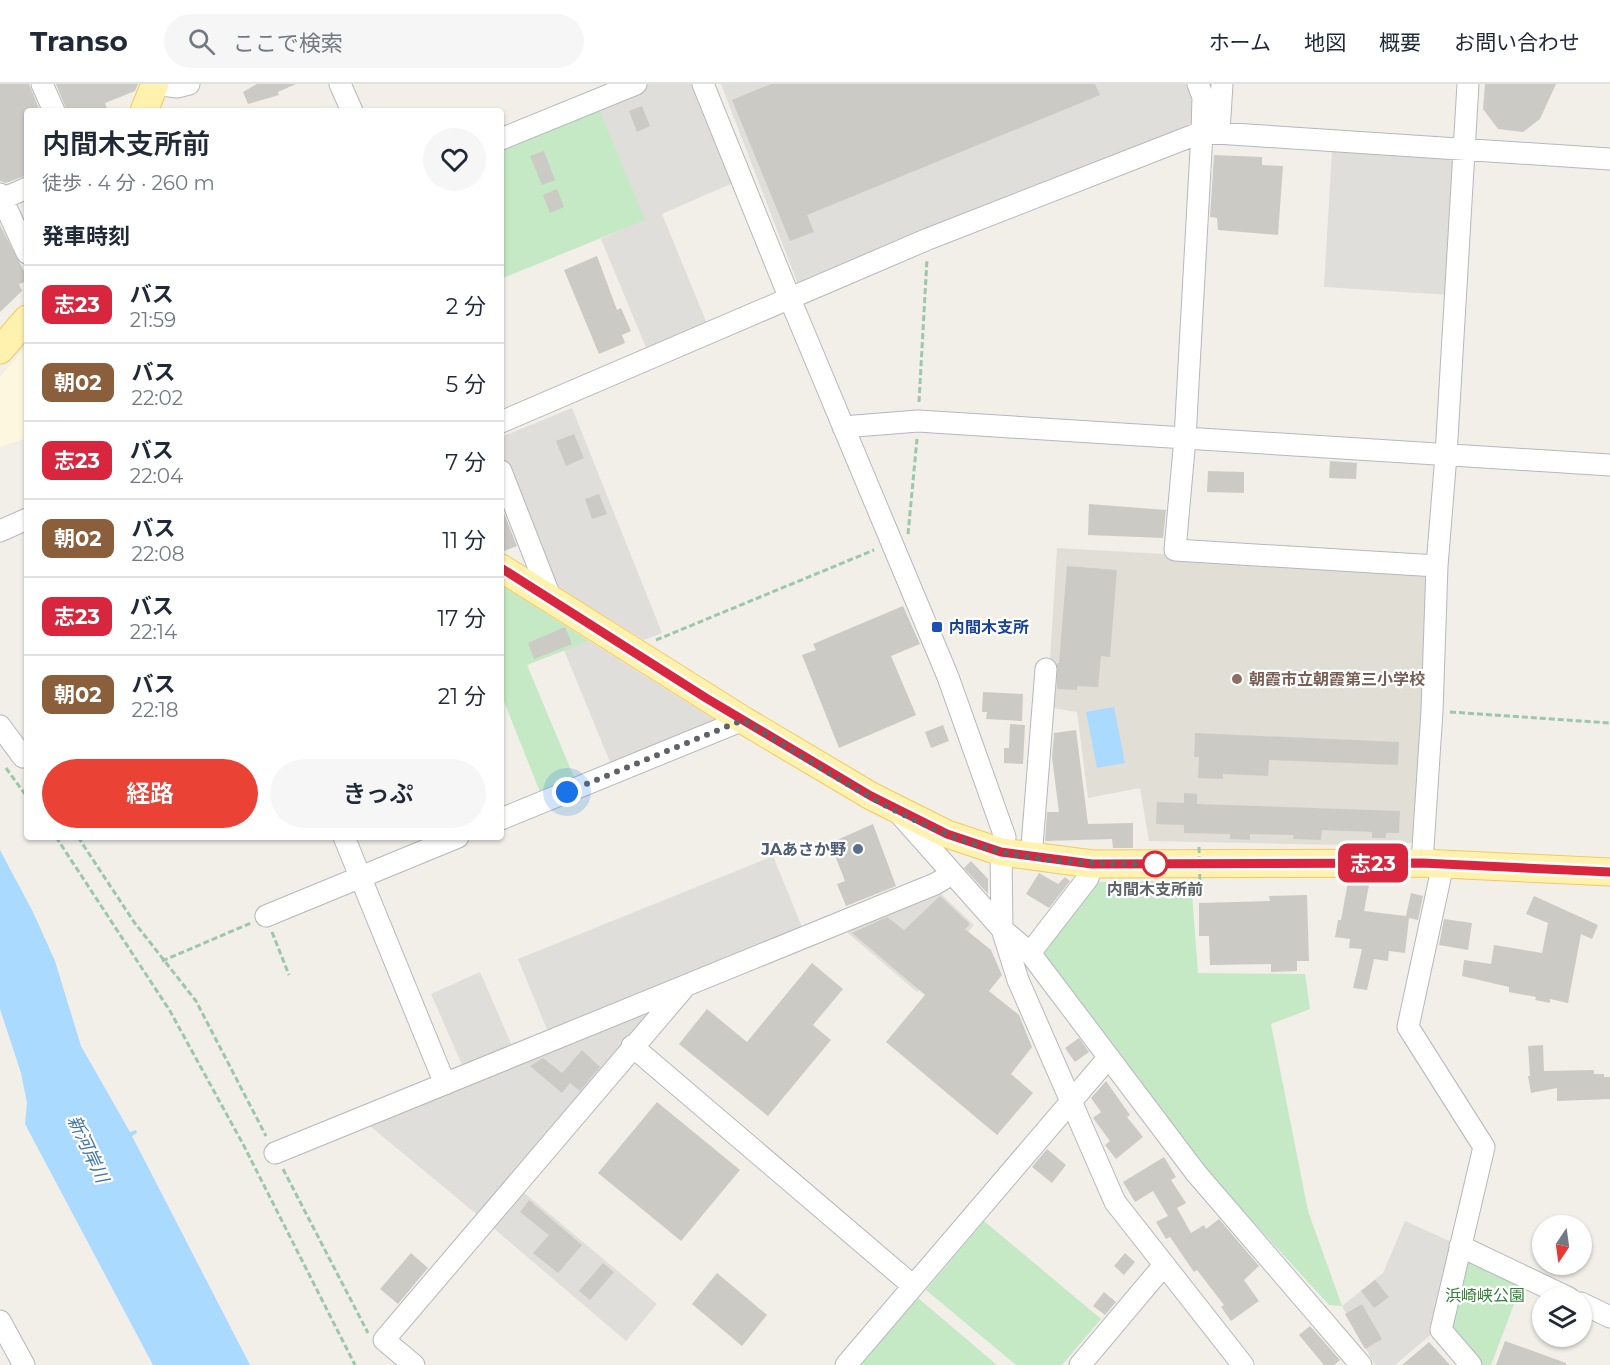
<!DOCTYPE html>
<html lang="ja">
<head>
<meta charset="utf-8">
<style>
	body { margin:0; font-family:Montserrat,"Noto Sans JP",sans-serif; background:#f6f6f7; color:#1f2937; height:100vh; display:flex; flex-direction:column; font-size:22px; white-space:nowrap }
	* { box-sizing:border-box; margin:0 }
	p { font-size:20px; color:#747a83 }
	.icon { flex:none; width:33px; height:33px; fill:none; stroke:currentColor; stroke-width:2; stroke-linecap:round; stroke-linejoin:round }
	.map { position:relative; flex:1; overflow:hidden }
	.details { position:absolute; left:24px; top:24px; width:480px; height:732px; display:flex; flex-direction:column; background:#fff; border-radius:6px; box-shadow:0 2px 4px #0004 }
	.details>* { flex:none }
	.badge { padding:0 12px; border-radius:9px; font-size:21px; line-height:39px }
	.needle { width:39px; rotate:193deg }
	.tools { position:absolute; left:1532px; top:1131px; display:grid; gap:12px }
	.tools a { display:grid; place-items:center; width:60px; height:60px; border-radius:50%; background:#fff; box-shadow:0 2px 4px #0004; font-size:30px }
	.you { position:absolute; width:30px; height:30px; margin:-15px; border:4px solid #fff; border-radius:50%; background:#1a73e8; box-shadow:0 0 0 9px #1a73e833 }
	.map>.badge { position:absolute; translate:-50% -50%; box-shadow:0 0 0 3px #fff }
	h2 { padding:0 18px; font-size:22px; line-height:54px }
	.round { display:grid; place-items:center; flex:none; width:63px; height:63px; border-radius:32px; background:#f6f6f7 }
	.headline { display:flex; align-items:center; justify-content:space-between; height:102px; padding:0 18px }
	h1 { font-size:28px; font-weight:600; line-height:45px }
	.cta { display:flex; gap:12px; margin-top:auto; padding:12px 18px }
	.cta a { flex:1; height:69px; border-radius:36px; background:#ea4335; color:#fff; font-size:24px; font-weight:600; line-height:69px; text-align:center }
	.cta a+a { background:#f6f6f7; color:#1f2937 }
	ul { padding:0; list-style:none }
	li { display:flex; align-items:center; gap:18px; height:78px; padding:0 18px; border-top:2px solid #e0e1e3 }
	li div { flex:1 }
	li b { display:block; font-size:22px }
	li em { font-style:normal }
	li .badge { min-width:66px; font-weight:700; text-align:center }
	header { display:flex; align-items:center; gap:36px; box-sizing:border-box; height:84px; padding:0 30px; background:#fff; border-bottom:2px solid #e0e1e3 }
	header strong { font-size:28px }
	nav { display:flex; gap:33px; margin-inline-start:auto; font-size:21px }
	.search { width:420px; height:54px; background:#f6f6f7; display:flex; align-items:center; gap:15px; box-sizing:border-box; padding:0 21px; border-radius:33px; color:#747a83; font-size:22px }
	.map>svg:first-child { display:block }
</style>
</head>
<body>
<header>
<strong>Transo</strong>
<div class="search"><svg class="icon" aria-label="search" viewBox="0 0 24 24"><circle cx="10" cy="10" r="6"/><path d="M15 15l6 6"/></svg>ここで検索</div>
<nav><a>ホーム</a><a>地図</a><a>概要</a><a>お問い合わせ</a></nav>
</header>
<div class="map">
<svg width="1610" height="1281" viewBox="0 0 1610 1281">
	<rect width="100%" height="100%" fill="#f1efe8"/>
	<!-- commercial -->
	<path fill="#fef7e0" d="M27,261V354L0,363V293Z"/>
	<!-- industrial -->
	<path fill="#e0deda" d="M648,0H694L735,98L662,130L708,242L647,266L601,155L644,135L598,22Z
		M721,0H1186L1194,19L1191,40L799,203Z
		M1332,67L1453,75L1450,211L1324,203Z
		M572,324L662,549L644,556L554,501L501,372V353Z
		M589,557L720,639L612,683L564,566Z
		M773,772L802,843L548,948L518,875Z
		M938,807L974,841L917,908L842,844Z
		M480,888L513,964L463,983L431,910Z
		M661,915L480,1133L370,1042L440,1013Z
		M521,1106L657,1220L626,1257L491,1142Z
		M1405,1137L1456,1160L1434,1248L1395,1281H1375L1342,1222L1383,1189Z"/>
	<!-- education -->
	<path fill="#e1ded6" d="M1057,464L1431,485L1415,758L1385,762L1149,757L1140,704L1088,714L1077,628L1047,623Z"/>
	<!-- green -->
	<path fill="#c5e8c5" d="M598,22L645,136L503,194L501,62Z
		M501,501L589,557L527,581L576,698L542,713L501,610Z
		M1191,797L1198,889L1305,890L1310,925L1271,940L1308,1127L1342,1222L1329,1221L1207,1087L1041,866L1093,798Z
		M984,1137L1101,1235L1062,1281H1016L926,1206Z
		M1463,1173L1524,1194L1491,1281H1475L1444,1245Z
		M918,1214L997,1281H860Z"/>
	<!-- water -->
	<path fill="#aadaff" d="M1114,623L1125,679L1097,684L1086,628Z
		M0,766L33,828L55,877L81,962L130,1048L136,1046L137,1049L132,1052L250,1281H153L25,1040L27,1019L21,989L0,925Z"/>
	<!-- building -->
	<path fill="#cccac5" d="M0,0H29L40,27H27V91L6,99L0,97Z
		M56,0H138L135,7L105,19L108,27H67Z
		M257,0H296L278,8L279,11L248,20L243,8Z
		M771,0H1095L1100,11L807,131L814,148L790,157L732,16Z
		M1485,0H1556L1540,35L1523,48L1498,45L1483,25Z
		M642,22L650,42L637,48L629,27Z
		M544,67L555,96L542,101L530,72Z
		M1214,71L1262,73V81L1283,82L1278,151L1218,146L1217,134L1210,133Z
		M557,105L564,123L550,129L543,111Z
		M0,141L27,193V197L19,200L22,207L0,228Z
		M597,172L617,226L621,224L631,247L622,251L625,259L599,270L564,186Z
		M574,350L584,374L566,382L556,357Z
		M1330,377L1357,379L1356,395L1329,394Z
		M1208,387L1244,388V409L1207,408Z
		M599,410L607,430L592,435L585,415Z
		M1089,420L1166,426L1163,454L1088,451Z
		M501,422L517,462L501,468Z
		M1067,482L1117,486L1110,573L1101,572L1098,603L1077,602V606L1057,605V579H1059Z
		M903,522L920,560L891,572L916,631L839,664L802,571L816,566L813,560Z
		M565,543L572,560L534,575L528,559Z
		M983,608L1023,610L1022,637L986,635L987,628H982Z
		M1010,640L1025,641L1023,680L1004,679V664H1009Z
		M943,641L949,657L931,664L925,648Z
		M1076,646L1088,740L1133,739V764H1113L1112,755L1045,757L1047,728H1059L1052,674L1054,649Z
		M1195,649L1399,658L1398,681L1269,676L1268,692L1223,690V695L1198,694L1199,673H1194Z
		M1184,709L1197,710V720L1400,727L1399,749H1386V754H1372V748L1322,746L1321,756L1293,755L1294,751L1250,750V756L1230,755V750L1184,749V741L1156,740L1157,718L1184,719Z
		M873,740L896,802L846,822L837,800L845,797L830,759Z
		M971,777L988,795V810L964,784Z
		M1039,789L1058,800L1065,793L1070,797L1049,824L1026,810Z
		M1348,798L1369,801L1364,827L1406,832L1411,809L1423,812L1418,836L1409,834L1405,869L1389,867L1388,877L1374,875L1367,906L1353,904L1362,865L1349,864L1350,855L1335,853L1338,836H1341Z
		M1307,811L1309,877H1297V887L1271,888V880L1210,881L1209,852H1199V819L1270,817L1269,812Z
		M940,812L970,840L965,845L991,866L1002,891L989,907L1019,931L1032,963L1011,990L1033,1009L997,1051L886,958L925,911L852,849L887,833L904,846Z
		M1534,812L1598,841L1592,855L1581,850L1568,919L1550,915V919L1535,916L1536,913L1509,908V903L1462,892L1464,876L1491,880L1494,861L1542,869L1548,839L1526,830Z
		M1444,835L1472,839L1468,866L1439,861Z
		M812,879L843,905L813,941L831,956L768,1032L679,960L707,925L747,958Z
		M1079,954L1089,968L1075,978L1065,964Z
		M1543,961L1544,987L1594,986V990H1604V993H1610V1015L1557,1017V1004L1531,1009L1528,992H1530L1528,962Z
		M582,966L600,983L580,1007L570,999L562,1009L530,982L543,974L562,989Z
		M1106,997L1130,1031L1127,1033L1143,1053L1116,1075L1105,1061L1110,1057L1093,1034L1101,1028L1091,1014Z
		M657,1018L740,1086L681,1157L598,1089Z
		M1047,1065L1066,1081L1052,1099L1032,1083Z
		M1164,1073L1176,1093L1171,1096L1186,1119L1177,1124L1191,1149L1204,1141L1206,1145L1219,1135L1259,1182L1244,1196L1259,1217L1231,1237L1221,1223L1224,1221L1197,1186L1194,1188L1170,1153L1166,1155L1156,1138L1168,1132L1153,1107L1135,1118L1123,1098Z
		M529,1116L582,1161L558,1189L533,1169L549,1151L520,1128Z
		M411,1169L428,1184L398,1220L380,1205Z
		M1125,1169L1135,1178L1124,1191L1114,1182Z
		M603,1179L614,1188L590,1216L579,1207Z
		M717,1189L767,1231L742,1262L692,1220Z
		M1375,1196L1389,1213L1374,1224L1361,1207Z
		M1104,1208L1116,1218L1105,1231L1093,1222Z
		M1362,1220L1382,1255L1365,1265L1345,1230Z
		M1310,1242L1340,1276L1334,1281H1324L1299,1251Z
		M1505,1257L1566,1279V1281H1496Z
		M1429,1258L1450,1281H1402Z"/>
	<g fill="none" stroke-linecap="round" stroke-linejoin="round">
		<defs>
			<path id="minor" d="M42,0L54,27
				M155,0L177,3L189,0
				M340,0L352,27
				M703,0L790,215L948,593L1005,753L1001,768L1002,845L1018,896L1115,1118L1243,1281
				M1198,0L1203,13L1202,48L1185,354L1175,466L1437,482
				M1219,48L1222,0
				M501,55L636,0
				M0,110L27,169
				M2,115L27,104
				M501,338L928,155L1202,48L1610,75
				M843,343L918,337L1610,381
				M501,387L551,515
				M0,447L27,435
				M0,642L23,673
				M898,728L1002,845L1030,869L1196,1089L1361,1281
				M501,735L743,636
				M344,753L445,1000
				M1028,773L1032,762L1046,585
				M1422,779L1432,627L1437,482L1446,371L1468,0
				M1443,780L1408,943L1484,1063L1441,1246L1471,1281
				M266,832L458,753
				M1030,869L1088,794L1092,780
				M632,962L912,1201
				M275,1069L935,800L952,790
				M1460,1162L1569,1214
				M1581,1219L1610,1233
				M0,1237L24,1281
				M414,1281L384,1256L683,905
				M846,1281L1109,973
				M1080,1281L1164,1181"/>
			<path id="major" d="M144,27L155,0
				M0,266L27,235
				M501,484L743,636L871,712L947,750L1001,768L1092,780L1422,779L1610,788"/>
		</defs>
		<!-- minor casing -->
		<use href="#minor" stroke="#b5b8bc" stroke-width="23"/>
		<!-- major casing -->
		<use href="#major" stroke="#f2c960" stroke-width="29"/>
		<!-- path -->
		<path stroke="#9cc7a9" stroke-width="3" stroke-dasharray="6 3" stroke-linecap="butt" d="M919,318L927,175
			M908,450L917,355
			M656,556L874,466
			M1450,628L1610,639
			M6,684L27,713
			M56,753L170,927L244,1062L355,1281
			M78,753L134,838L196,917L266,1052
			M1198,803L1196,806L1201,805V801
			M272,848L289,891
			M162,877L251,839
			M283,1085L368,1249"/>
		<!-- minor -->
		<use href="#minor" stroke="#fff" stroke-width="21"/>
		<!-- major -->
		<use href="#major" stroke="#fff2af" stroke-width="27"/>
		<!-- path-bridge -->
		<path stroke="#9cc7a9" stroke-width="3" stroke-dasharray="6 3" stroke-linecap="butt" d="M1199,763L1200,803"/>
	</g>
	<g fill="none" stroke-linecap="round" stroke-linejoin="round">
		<defs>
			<path id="line" d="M501,484L706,614L871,712L947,750L1001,768L1092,780L1422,779L1610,788"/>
		</defs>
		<!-- line casing -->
		<use href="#line" stroke="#fff" stroke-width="14"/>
		<!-- line -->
		<use href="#line" stroke="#d7263d" stroke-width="9"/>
		<!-- walk -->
		<path stroke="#5f6368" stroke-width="6" stroke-dasharray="0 10.8" d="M567,708L743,636C825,685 909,746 1003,768C1056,780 1109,780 1162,780H1155"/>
	</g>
	<!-- markers -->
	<rect fill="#1a4fb4" stroke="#fff" stroke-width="2" x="931" y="537" width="12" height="12" rx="3"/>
	<circle fill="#8d6e63" stroke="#fff" stroke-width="2" cx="1237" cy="595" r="6"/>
	<circle fill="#5c6f8a" stroke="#fff" stroke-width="2" cx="858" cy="765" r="6"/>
	<circle fill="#fff" stroke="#d7263d" stroke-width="3" cx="1155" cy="780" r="12"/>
	<g text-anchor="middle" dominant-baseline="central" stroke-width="4.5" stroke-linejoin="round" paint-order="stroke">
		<!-- transit labels -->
		<g font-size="16" font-weight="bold" fill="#164399" stroke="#fff" text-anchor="start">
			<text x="949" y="543">内間木支所</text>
		</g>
		<!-- education labels -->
		<g font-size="16" font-weight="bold" fill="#785e54" stroke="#fff" text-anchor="start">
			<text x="1249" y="595">朝霞市立朝霞第三小学校</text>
		</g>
		<!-- service labels -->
		<g font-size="16" font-weight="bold" fill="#4e5e75" stroke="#fff" text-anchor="end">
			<text x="846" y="765">JAあさか野</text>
		</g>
		<!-- stop labels -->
		<g font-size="16" font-weight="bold" fill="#5f6368" stroke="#fff">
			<text x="1155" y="805">内間木支所前</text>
		</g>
		<!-- park labels -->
		<g font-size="16" fill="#348238" stroke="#fff">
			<text x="1485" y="1211">浜崎峡公園</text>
		</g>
		<!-- water labels -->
		<g font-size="18" font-style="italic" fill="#4174aa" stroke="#fff">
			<text transform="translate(88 1065) rotate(65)">新河岸川</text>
		</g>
	</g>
</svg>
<div class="tools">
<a><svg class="needle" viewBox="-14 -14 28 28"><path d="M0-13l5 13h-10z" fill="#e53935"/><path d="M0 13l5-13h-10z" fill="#747a83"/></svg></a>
<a><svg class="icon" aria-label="layers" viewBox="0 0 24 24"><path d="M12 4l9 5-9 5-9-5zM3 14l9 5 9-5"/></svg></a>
</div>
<div class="you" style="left:567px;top:708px"></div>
<b class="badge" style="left:1373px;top:779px;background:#d7263d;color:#fff">志23</b>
<section class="details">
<div class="headline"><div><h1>内間木支所前</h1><p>徒歩 · 4 分 · 260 m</p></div><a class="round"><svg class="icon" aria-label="heart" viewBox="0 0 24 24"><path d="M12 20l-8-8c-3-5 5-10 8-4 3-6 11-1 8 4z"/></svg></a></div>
<h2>発車時刻</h2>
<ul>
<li><span class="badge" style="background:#d7263d;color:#fff">志23</span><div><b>バス</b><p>21:59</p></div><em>2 分</em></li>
<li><span class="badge" style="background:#8b5e3c;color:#fff">朝02</span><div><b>バス</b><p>22:02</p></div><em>5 分</em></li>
<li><span class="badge" style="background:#d7263d;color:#fff">志23</span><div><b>バス</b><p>22:04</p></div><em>7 分</em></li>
<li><span class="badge" style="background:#8b5e3c;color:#fff">朝02</span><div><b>バス</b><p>22:08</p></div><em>11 分</em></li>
<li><span class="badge" style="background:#d7263d;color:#fff">志23</span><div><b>バス</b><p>22:14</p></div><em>17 分</em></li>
<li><span class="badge" style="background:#8b5e3c;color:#fff">朝02</span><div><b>バス</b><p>22:18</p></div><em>21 分</em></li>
</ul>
<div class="cta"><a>経路</a><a>きっぷ</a></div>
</section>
</div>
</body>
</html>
